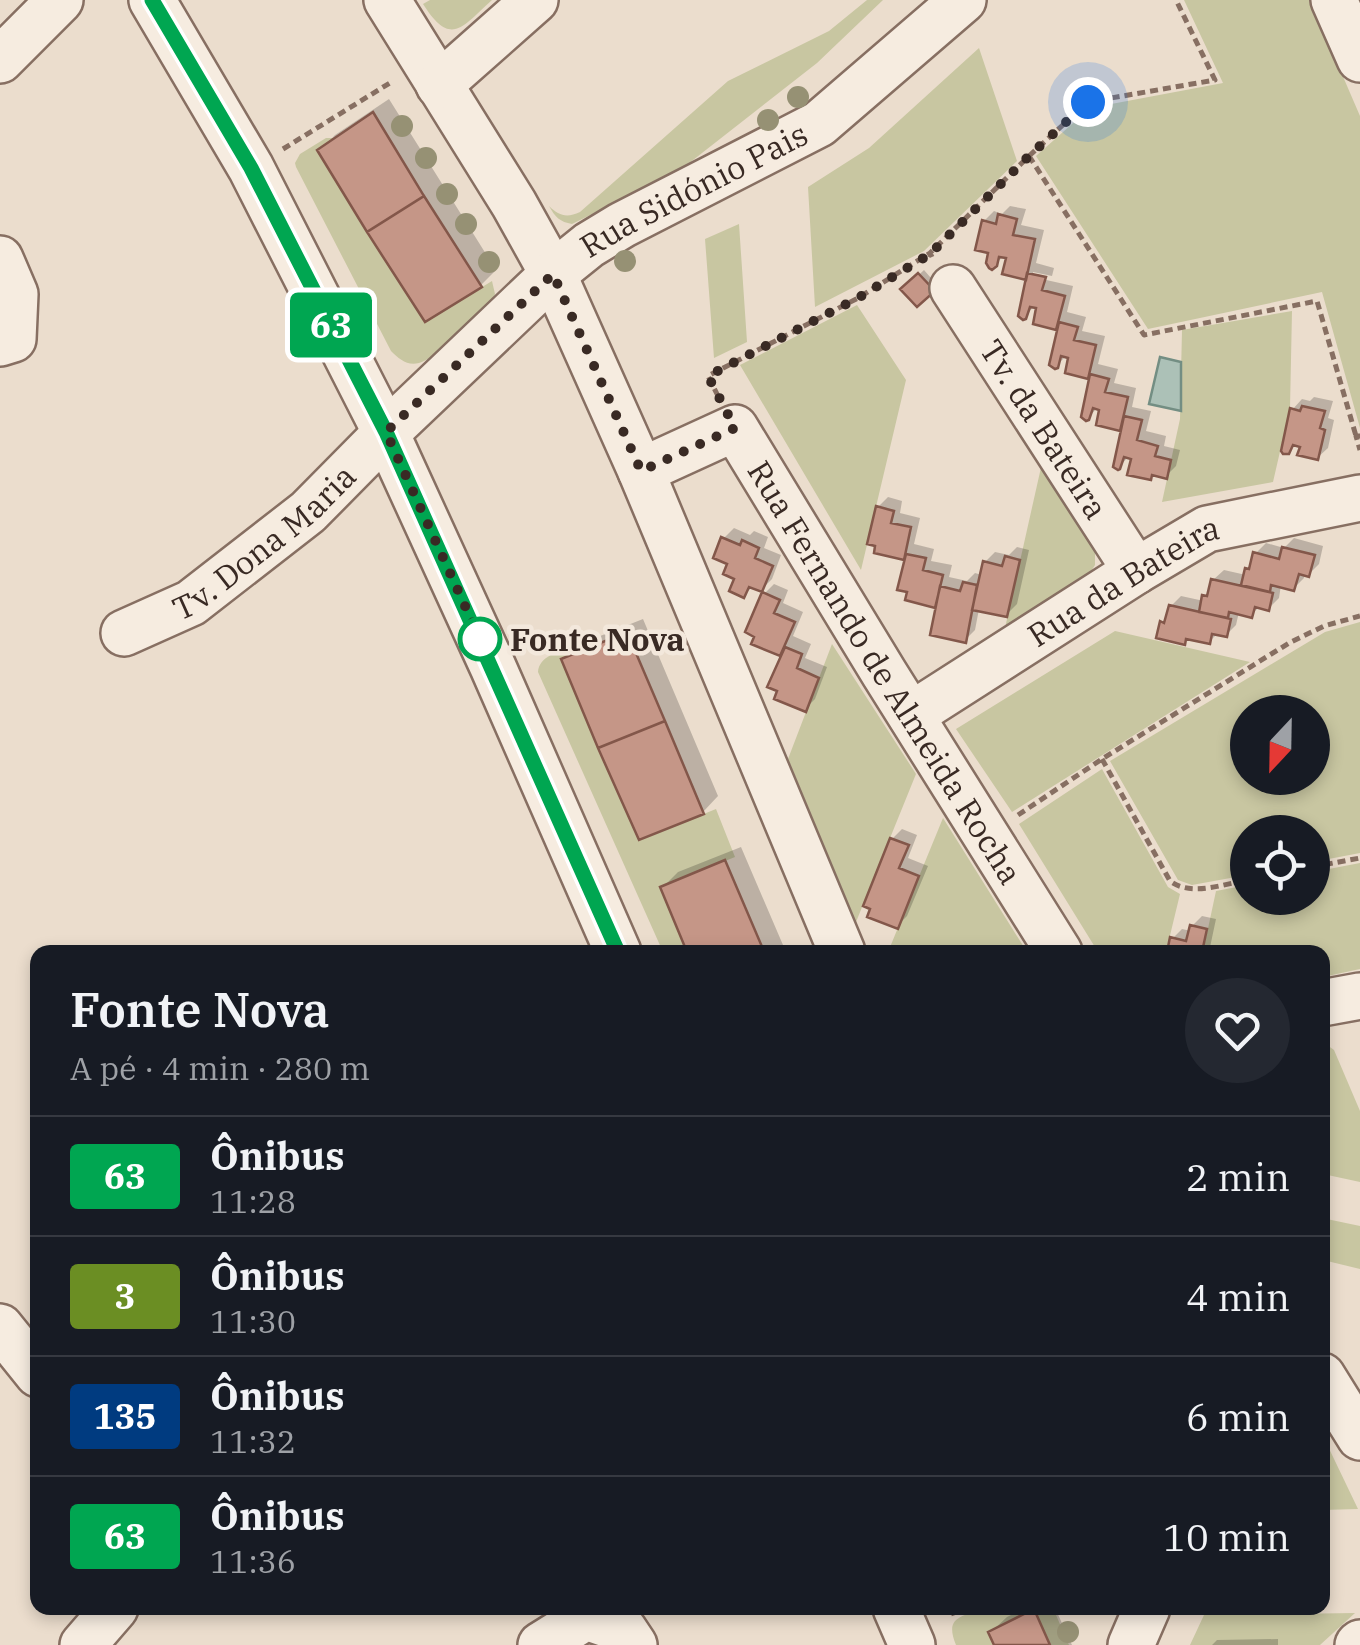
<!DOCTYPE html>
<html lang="pt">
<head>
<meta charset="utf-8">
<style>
	body { margin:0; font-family:"IBM Plex Serif",serif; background:#242831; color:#f1f3f6; height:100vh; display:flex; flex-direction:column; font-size:38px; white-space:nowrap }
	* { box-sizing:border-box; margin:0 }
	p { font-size:32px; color:#9ea1a6 }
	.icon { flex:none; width:55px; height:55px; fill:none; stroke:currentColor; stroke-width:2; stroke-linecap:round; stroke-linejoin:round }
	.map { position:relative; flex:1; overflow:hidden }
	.details { position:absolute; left:30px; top:945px; width:1300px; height:670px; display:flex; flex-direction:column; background:#171b24; border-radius:20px; box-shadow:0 5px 15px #0003 }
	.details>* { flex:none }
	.badge { padding:0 20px; border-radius:8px; font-size:35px; line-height:65px }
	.needle { width:65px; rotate:202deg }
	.fabs { position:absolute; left:1230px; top:695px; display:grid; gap:20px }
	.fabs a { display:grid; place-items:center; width:100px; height:100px; border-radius:50%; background:#171b24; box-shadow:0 5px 15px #0003; font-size:50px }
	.you { position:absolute; width:50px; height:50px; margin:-25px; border:8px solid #fff; border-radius:50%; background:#1a73e8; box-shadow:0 0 0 15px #1a73e833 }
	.map>.badge { position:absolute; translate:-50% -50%; box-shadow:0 0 0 5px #fff }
	.round { display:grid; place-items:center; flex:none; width:105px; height:105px; border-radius:52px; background:#242831 }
	.overview { display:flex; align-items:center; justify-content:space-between; height:170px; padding:0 40px }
	h1 { font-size:48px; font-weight:600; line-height:75px }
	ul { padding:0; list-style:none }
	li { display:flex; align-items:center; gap:30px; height:120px; padding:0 40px; border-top:2px solid #363941 }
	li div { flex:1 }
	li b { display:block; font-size:38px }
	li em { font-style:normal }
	li .badge { min-width:110px; font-weight:700; text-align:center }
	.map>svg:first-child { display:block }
</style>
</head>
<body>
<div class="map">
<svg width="1360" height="1645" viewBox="0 0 1360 1645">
	<rect width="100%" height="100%" fill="#ebddcd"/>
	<!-- green -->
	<path fill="#c8c6a1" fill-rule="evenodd" d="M430,0H492C462,27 451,48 423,4Z
		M867,0H883L817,63L679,171L572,224C560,222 555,217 549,206C559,216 567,218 580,212L728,81L829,31Z
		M1184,0H1310L1360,116V428L1322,292L1148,329L1036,156L1090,108L1223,83Z
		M979,48L1017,161L924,251L815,307L808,187L869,148Z
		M326,138H334L317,151L425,322L492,281L495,294C490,310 436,359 419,363C407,366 399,359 391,351L296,167L295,163L300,154Z
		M739,224L747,342L714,358L705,239Z
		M857,305L906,380L861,570L740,365Z
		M1292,311L1290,408L1273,482L1162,502L1180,419L1182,330Z
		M1042,463L1095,544V565L1088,576L1005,628Z
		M1360,622V853L1313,862L1312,832H1248L1247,875L1192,885L1178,880L1110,761L1325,632ZM1248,712H1312V778H1248Z
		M1115,631L1250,662L1012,812L956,729Z
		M832,644L916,774L856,922L788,759Z
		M572,646L583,650L598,748L639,840L716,809L735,857L660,887L687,952H663L538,672C539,656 559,652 572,646Z
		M1102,769L1168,887L1180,894L1166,952H1098L1019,824Z
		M943,818L1027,952H888Z
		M1360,863V969L1323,977L1322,952H1203L1216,891L1247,885L1248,898H1312L1313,872Z
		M1323,1042L1334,1050L1360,1111V1182L1323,1174Z
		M1322,1218L1360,1226V1269L1323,1260Z
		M1323,1436L1358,1509L1323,1510Z
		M985,1608H1053L1069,1645H956C944,1616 962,1617 985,1608Z
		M1355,1613L1320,1645H1190L1204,1615Z"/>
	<!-- water -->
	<path fill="#acc1b7" stroke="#738e83" stroke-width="2.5" d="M1160,357L1181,362V411L1149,404Z"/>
	<!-- shadow -->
	<path fill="#0003" d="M389,99L496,270L481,285L426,319L320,151L335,135Z
		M1010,206L1026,209L1021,225L1044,230L1036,263L1054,268L1052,276L1033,272V277L1073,286L1067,312L1086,317L1082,331L1105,336L1098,364L1118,369L1114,383L1136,388L1132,407L1151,411L1146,431L1166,436L1164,446L1180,450L1176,466L1166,476L1154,473L1150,477L1134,458L1129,456L1119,467L1123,429L1099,424L1102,408L1098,407L1088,418L1092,377L1068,372L1071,356L1067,355L1056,366L1060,328L1036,322L1039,307L1035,306L1024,316L1028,278L1009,257L1004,256L995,264L984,221L994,211L1002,214Z
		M924,270L937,285L917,304L904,289Z
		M1314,397L1333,401L1328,418L1334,420L1328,448L1317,458L1303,446L1296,444L1288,451L1292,410L1302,399L1310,401Z
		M888,497L902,501L900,513L920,518L914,544L934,549L931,561L952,565L949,577L967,581L975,573L982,575L985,562L995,552L1009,555L1017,547L1029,550L1017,604L1006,615L979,609L975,630L965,640L938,606L908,598L907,558L877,551L878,507Z
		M734,528L750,535L754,531L768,537L764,548L781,555L772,579L762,589L753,586L744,595L730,562L716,557L724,538Z
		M1294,538L1323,546L1319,564L1309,574L1305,573L1304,578L1294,588L1281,585L1279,598L1269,608L1260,606L1251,615L1239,612L1236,625L1226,635L1218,633L1209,642L1190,637L1184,642L1162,623L1169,616L1171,606L1181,596L1204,601L1205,596L1211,590L1213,580L1224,570L1246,575L1247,570L1253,563L1256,553L1266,543L1284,548Z
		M774,584L788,590L783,603L803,612L793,636L811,644L805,658L827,667L815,699L805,709L784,655L754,643L764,594Z
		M643,619L718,796L703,812L564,660L580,644Z
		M902,829L917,835L908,858L928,866L907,916L897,926L892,839Z
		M741,847L786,952H690L663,887L678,872Z
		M1202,916L1216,919L1209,952H1169L1172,939L1182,929L1191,931L1192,926Z
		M1025,1608H1055L1072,1645H997L991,1632L1007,1617Z
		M1278,1639V1645H1212L1217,1640Z"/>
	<!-- building -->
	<path fill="#c59687" stroke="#83574a" stroke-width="2.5" d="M373,112L424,196L367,232L317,150Z
		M424,196L482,287L425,322L367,232Z
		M998,214L1017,219L1013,235L1035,239L1026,280L1002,274L1006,258L999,257L997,266L992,270L989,268L986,263L988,253L975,250L982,220L996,224Z
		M918,273L935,291L917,307L900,289Z
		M1027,273L1046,277L1042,290L1065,296L1056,330L1033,324L1036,308L1030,307L1026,319L1023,320L1018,316Z
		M1059,322L1078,327L1074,340L1096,345L1088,379L1065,373L1068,358L1061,356L1058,368L1055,369L1049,365Z
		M1090,374L1109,379L1105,392L1128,397L1120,431L1096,425L1099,410L1093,408L1089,420L1086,421L1081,417Z
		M1302,406L1325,411L1320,428L1325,430L1318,460L1297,455L1300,447L1293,445L1289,454H1283L1281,451L1290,408L1300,411Z
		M1124,416L1142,420L1137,440L1158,446L1155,456L1171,460L1167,479L1152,475L1151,480L1127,475L1131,459L1124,457L1120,469L1118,470L1113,467Z
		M876,506L894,511L891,523L911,527L904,560L874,553L875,546L867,544Z
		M721,537L740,545L742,540L759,548L755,558L773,566L762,592L749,587L744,598L729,591L734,579L723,574L727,564L713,558Z
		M1282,547L1315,555L1309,577L1299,574L1294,591L1271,585L1270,592L1241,585L1245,568L1249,569L1253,552L1279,559Z
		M906,554L926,558L923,570L943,575L935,608L905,600L907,592L897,590Z
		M1005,556L1020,560L1007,617L972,610L983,561L1002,566Z
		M1211,579L1273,593L1269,611L1255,607L1252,618L1229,612L1228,618L1199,612L1202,595L1207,596Z
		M963,582L977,585L966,643L930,635L940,586L960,591Z
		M762,592L780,600L774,613L795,622L780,656L751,644L754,637L745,632Z
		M1169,605L1231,619L1227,637L1212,634L1210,644L1186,639L1185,645L1156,638L1160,621L1164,623Z
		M627,632L665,721L598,748L561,659Z
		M785,647L802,654L797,668L819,678L806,712L774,699L777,691L767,687Z
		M665,721L704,814L639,840L598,748Z
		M890,838L909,845L899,868L919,876L898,929L867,917L870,909L863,906Z
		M725,860L763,949L755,952H687L660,887Z
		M1190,925L1207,929L1202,952H1167L1170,937L1186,941Z
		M1034,1609L1050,1645H994L988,1632Z"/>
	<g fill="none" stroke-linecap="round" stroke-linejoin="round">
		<defs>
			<g id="minor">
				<path d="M152,0L251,168L386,433L493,667L618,952"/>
				<path d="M387,0L514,204L553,274L641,471L842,952"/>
				<path d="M1334,0L1360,59"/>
				<path d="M0,60L60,0"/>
				<path d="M439,85L535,0"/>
				<path d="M0,259L15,294L13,339L0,343"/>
				<path id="s1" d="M953,288L1136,571"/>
				<path id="s2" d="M641,471L735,428L884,673L1059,952"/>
				<path id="s3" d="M124,633L191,603L308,512L386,433L553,274L589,245L622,225L819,124L963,0"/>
				<path id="s4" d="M911,715L1136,571L1207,529L1360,498"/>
				<path d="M1322,1003L1360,996"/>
				<path d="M0,1327L38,1374"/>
				<path d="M1322,1376L1360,1437"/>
				<path d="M896,1608L912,1645"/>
				<path d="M83,1645L115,1608"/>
				<path d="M541,1645L586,1617L624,1630L634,1645"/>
				<path d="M1131,1645L1147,1608"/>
				<path d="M1358,1645L1360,1643"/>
			</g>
		</defs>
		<!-- minor casing -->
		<use href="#minor" stroke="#876f62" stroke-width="50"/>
		<!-- path -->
		<path stroke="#876f62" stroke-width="5" stroke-dasharray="8 5" stroke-linecap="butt" d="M283,149L393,81
			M1029,156L1088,102L1215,80L1176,0
			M932,257L930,253L1029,156L1144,335L1317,301L1356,436
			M718,396L708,376L858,298L930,253
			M1360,436H1356L1360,450
			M1102,759L1170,881C1191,897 1223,884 1248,880
			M1018,815L1102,759L1289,643L1324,626L1360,616
			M1312,867L1360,858
			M951,1614L967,1608"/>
		<!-- minor -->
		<use href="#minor" stroke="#f6ece0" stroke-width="45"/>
	</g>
	<!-- trees -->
	<g fill="#969174">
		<circle cx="798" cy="97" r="11"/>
		<circle cx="768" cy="120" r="11"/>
		<circle cx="402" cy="126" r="11"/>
		<circle cx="426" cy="158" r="11"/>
		<circle cx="447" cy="194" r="11"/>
		<circle cx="466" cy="224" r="11"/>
		<circle cx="625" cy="261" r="11"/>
		<circle cx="489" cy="262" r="11"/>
		<circle cx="1068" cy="1632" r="11"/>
	</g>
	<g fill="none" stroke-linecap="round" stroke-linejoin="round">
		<defs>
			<path id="line" d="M152,0L251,168L386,432L618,952"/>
		</defs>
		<!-- line casing -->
		<use href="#line" stroke="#fff" stroke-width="22"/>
		<!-- line -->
		<use href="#line" stroke="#00a651" stroke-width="15"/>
		<!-- walk -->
		<path stroke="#392a24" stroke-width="10" stroke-dasharray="0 18" d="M480,639L386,432L553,274L641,471L735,428L708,376L858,298L930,254L1029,156L1088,102"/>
	</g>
	<!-- markers -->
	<circle fill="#fff" stroke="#00a651" stroke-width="5" cx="480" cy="639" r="20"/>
	<g text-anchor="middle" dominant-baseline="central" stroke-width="9" stroke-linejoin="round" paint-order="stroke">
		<!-- street labels -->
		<g font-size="32" fill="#392a24" stroke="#f3e8dc">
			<text stroke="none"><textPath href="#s3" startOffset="728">Rua Sidónio Pais</textPath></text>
			<text stroke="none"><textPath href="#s1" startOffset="168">Tv. da Bateira</textPath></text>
			<text stroke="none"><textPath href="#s3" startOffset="168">Tv. Dona Maria</textPath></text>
			<text stroke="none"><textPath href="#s4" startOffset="252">Rua da Bateira</textPath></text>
			<text stroke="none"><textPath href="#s2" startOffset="390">Rua Fernando de Almeida Rocha</textPath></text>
		</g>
		<!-- stop labels -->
		<g font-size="32" font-weight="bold" fill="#392a24" stroke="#f3e8dc" text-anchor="start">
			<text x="510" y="639">Fonte Nova</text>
		</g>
	</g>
</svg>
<div class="fabs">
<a><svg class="needle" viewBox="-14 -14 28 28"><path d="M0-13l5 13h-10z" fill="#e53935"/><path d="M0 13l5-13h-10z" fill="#9ea1a6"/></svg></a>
<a><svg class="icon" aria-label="locate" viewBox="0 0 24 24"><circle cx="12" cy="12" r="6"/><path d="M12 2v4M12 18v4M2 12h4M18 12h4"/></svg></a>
</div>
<div class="you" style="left:1088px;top:102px"></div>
<b class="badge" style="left:331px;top:325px;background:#00a651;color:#fff">63</b>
<section class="details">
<div class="overview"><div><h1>Fonte Nova</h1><p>A pé · 4 min · 280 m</p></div><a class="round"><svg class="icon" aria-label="heart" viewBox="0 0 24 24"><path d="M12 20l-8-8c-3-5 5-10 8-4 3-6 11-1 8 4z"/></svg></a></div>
<ul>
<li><span class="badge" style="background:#00a651;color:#fff">63</span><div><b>Ônibus</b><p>11:28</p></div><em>2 min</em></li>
<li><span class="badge" style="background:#6b8e23;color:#fff">3</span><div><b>Ônibus</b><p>11:30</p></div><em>4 min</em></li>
<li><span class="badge" style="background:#003b80;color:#fff">135</span><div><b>Ônibus</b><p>11:32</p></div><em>6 min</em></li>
<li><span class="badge" style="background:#00a651;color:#fff">63</span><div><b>Ônibus</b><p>11:36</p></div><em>10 min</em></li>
</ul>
</section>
</div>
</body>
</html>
